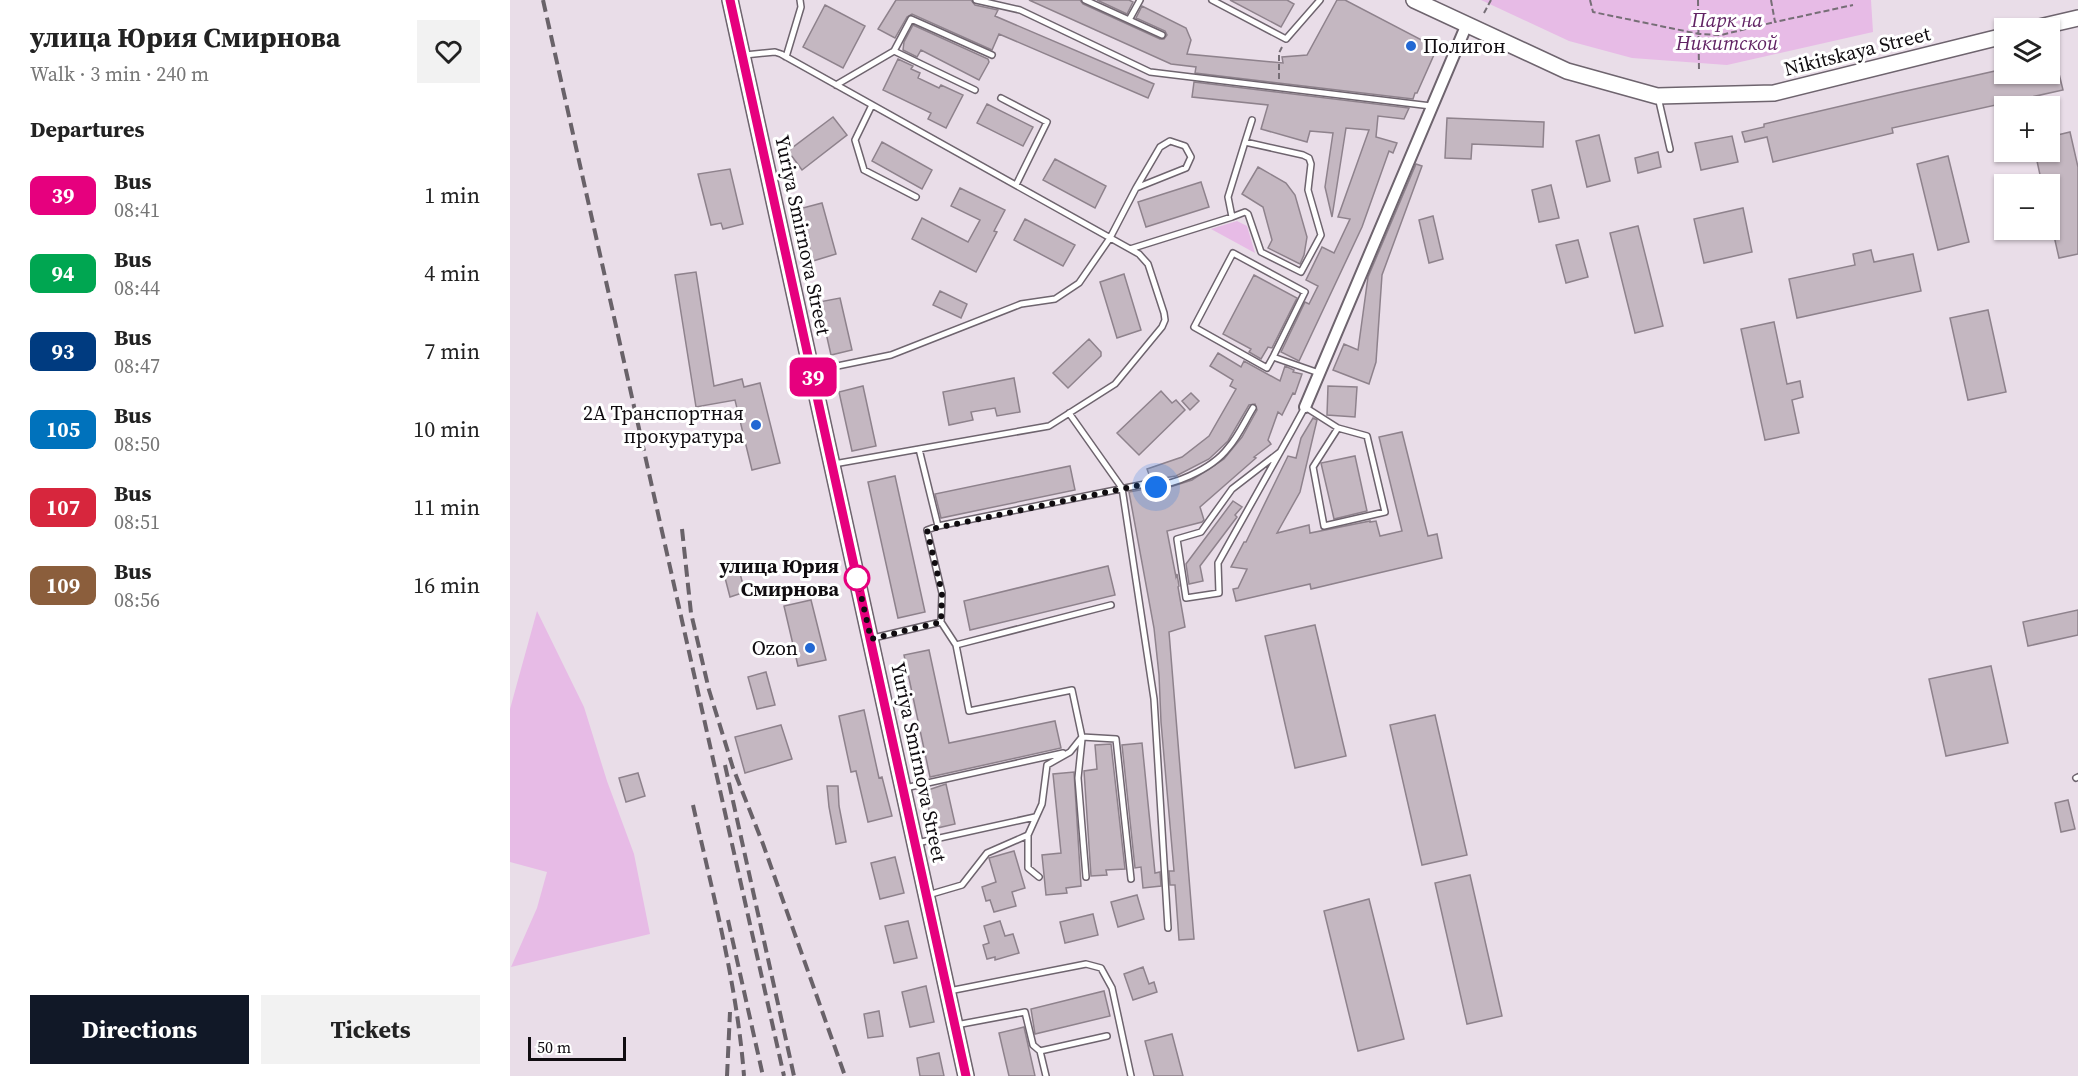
<!DOCTYPE html>
<html lang="en">
<head>
<meta charset="utf-8">
<style>
	body { margin:0; font-family:"Source Serif 4",serif; background:#f2f2f2; color:#222; height:100vh; display:flex; flex-direction:column; font-size:22px; white-space:nowrap }
	* { box-sizing:border-box; margin:0 }
	p { font-size:20px; color:#767676 }
	.icon { flex:none; width:33px; height:33px; fill:none; stroke:currentColor; stroke-width:2; stroke-linecap:round; stroke-linejoin:round }
	.map { position:relative; flex:1; overflow:hidden }
	.details { display:flex; flex-direction:column; background:#fff; width:510px }
	.details>* { flex:none }
	.badge { padding:0 12px; border-radius:9px; font-size:21px; line-height:39px }
	.fabs { position:absolute; left:1484px; top:18px; display:grid; gap:12px }
	.fabs a { display:grid; place-items:center; width:66px; height:66px; border-radius:0px; background:#fff; box-shadow:0 2px 4px #0004; font-size:30px }
	.scale { position:absolute; left:18px; bottom:15px; width:98px; box-sizing:border-box; padding-left:6px; border:3px solid #100c10; border-top:0; font-size:16px; line-height:21px; white-space:nowrap; color:#100c10; -webkit-text-stroke:4px #fff; paint-order:stroke }
	.you { position:absolute; width:30px; height:30px; margin:-15px; border:4px solid #fff; border-radius:50%; background:#1a73e8; box-shadow:0 0 0 9px #1a73e833 }
	.map>.badge { position:absolute; translate:-50% -50%; box-shadow:0 0 0 3px #fff }
	h2 { padding:0 30px; font-size:22px; line-height:54px }
	.round { display:grid; place-items:center; flex:none; width:63px; height:63px; border-radius:0px; background:#f2f2f2 }
	.headline { display:flex; align-items:center; justify-content:space-between; height:102px; padding:0 30px }
	h1 { font-size:28px; font-weight:700; line-height:45px }
	.primary-button { display:flex; gap:12px; margin-top:auto; padding:12px 30px }
	.primary-button a { flex:1; height:69px; border-radius:0px; background:#111827; color:#fff; font-size:24px; font-weight:700; line-height:69px; text-align:center }
	.primary-button a+a { background:#f2f2f2; color:#222 }
	ul { padding:0; list-style:none }
	li { display:flex; align-items:center; gap:18px; height:78px; padding:0 30px }
	li div { flex:1 }
	li b { display:block; font-size:22px }
	li em { font-style:normal }
	li .badge { min-width:66px; font-weight:700; text-align:center }
	main { display:flex; flex:1; min-height:0 }
	.map>svg:first-child { display:block }
</style>
</head>
<body>
<main>
<section class="details">
<div class="headline"><div><h1>улица Юрия Смирнова</h1><p>Walk · 3 min · 240 m</p></div><a class="round"><svg class="icon" aria-label="heart" viewBox="0 0 24 24"><path d="M12 20l-8-8c-3-5 5-10 8-4 3-6 11-1 8 4z"/></svg></a></div>
<h2>Departures</h2>
<ul>
<li><span class="badge" style="background:#e6007e;color:#fff">39</span><div><b>Bus</b><p>08:41</p></div><em>1 min</em></li>
<li><span class="badge" style="background:#00a651;color:#fff">94</span><div><b>Bus</b><p>08:44</p></div><em>4 min</em></li>
<li><span class="badge" style="background:#003b80;color:#fff">93</span><div><b>Bus</b><p>08:47</p></div><em>7 min</em></li>
<li><span class="badge" style="background:#0072bc;color:#fff">105</span><div><b>Bus</b><p>08:50</p></div><em>10 min</em></li>
<li><span class="badge" style="background:#d7263d;color:#fff">107</span><div><b>Bus</b><p>08:51</p></div><em>11 min</em></li>
<li><span class="badge" style="background:#8b5e3c;color:#fff">109</span><div><b>Bus</b><p>08:56</p></div><em>16 min</em></li>
</ul>
<div class="primary-button"><a>Directions</a><a>Tickets</a></div>
</section>
<div class="map">
<svg width="1568" height="1076" viewBox="0 0 1568 1076">
	<rect width="100%" height="100%" fill="#e9dde8"/>
	<!-- green -->
	<path fill="#e7bbe6" d="M971,0H1361L1363,32L1217,65L1122,58L1059,41Z
		M727,221L737,226L745,253L701,229Z
		M27,611L74,707L97,781L124,854L140,934L1,967L27,908L37,872L0,862V709Z"/>
	<!-- building -->
	<path fill="#c4b7c1" stroke="#8e828c" stroke-width="1.5" d="M386,0H461L465,5L488,10L485,16L644,84L638,98L489,34L482,50L402,14L397,17L385,38L368,29Z
		M519,0H570L573,4L650,39H654L657,35L655,31L626,18L632,6L676,28L681,40L677,54L773,63L772,57L797,55L827,0H835L927,48L907,93H905L903,99L685,73L686,67L661,64Z
		M587,0H619L623,2L617,14Z
		M720,0H777L784,4L771,27Z
		M315,5L355,26L333,68L293,47Z
		M403,25L478,59L479,62L469,80L411,50L407,57L393,50L394,42Z
		M1543,49L1553,90L1382,128L1383,133L1263,162L1257,137L1235,142L1232,132L1254,127V124L1387,93L1494,69V74H1539V50Z
		M388,59L403,66L401,69L410,73L408,78L429,88L431,85L453,95L436,128L418,119L421,113L373,90Z
		M684,82L899,108L894,119L868,116L866,137L887,143L883,153L879,151L852,227L789,361L771,352L795,302L799,304L808,286L796,280L812,247L824,253L840,219L828,217L859,130L836,128L822,217L815,187L823,133L800,131L797,142L751,129L758,105L682,97Z
		M477,104L523,127L513,146L467,123Z
		M323,117L337,135L292,170L278,151Z
		M937,118L1034,122L1033,147L962,144L961,159L935,158Z
		M1560,132L1568,167V254L1549,258L1539,214V184H1532L1525,152H1539V137Z
		M1089,135L1100,181L1077,187L1066,141Z
		M1222,136L1228,162L1191,170L1185,143Z
		M372,142L422,170L412,189L362,161Z
		M1148,152L1151,167L1128,173L1125,158Z
		M1438,156L1459,242L1428,250L1407,164Z
		M545,159L596,186L585,208L533,180Z
		M906,164L912,166L872,275L866,362L859,384L823,370L834,344L848,350L858,277Z
		M748,167L776,183L785,195L797,237L794,255L790,264L758,248L762,240L753,207L732,194Z
		M220,169L233,224L213,229L211,223L201,225L188,174Z
		M691,182L699,207L636,227L628,202Z
		M1041,185L1049,218L1029,222L1022,190Z
		M450,188L495,210L484,231L487,232L466,272L402,239L412,218L458,242L470,220L441,206Z
		M312,203L326,254L303,261L289,209Z
		M1233,208L1242,252L1194,263L1184,219Z
		M923,216L933,259L919,263L909,220Z
		M515,219L565,245L553,266L504,240Z
		M1128,226L1153,326L1125,333L1100,233Z
		M1068,240L1078,277L1056,283L1046,245Z
		M1361,250L1364,262L1403,254L1411,291L1287,318L1279,279L1345,265L1343,254Z
		M186,272L204,386L232,379L234,387L250,383L270,463L242,470L225,400L186,407L165,275Z
		M614,274L631,330L607,338L590,282Z
		M744,275L787,298L762,348L758,347L751,359L739,352L741,349L713,334Z
		M430,291L457,304L451,318L423,305Z
		M330,298L342,350L321,355L309,302Z
		M1478,310L1496,392L1458,400L1440,318Z
		M1264,322L1277,384L1290,381L1293,397L1282,400L1289,433L1255,440L1231,329Z
		M579,339L591,352V356L558,388L543,373Z
		M708,353L731,367L734,361L770,381L775,366L784,370L783,372L792,374L785,394L783,393L772,415L768,412L758,440L761,444L744,457L746,458L690,507L694,520L692,522L657,531L666,577L667,574L669,586L668,587L675,627L659,632L684,939L669,940L665,885H660L659,871H664L651,722L649,675L644,628L619,492L635,489L657,488L682,480L714,459L732,437L747,410L745,404L739,405L718,441L699,459L666,476L641,480L637,469L672,457L699,436L726,389L720,386L723,380L700,366Z
		M504,378L510,412L487,416L485,408L461,412L463,420L439,425L433,392Z
		M353,386L366,446L342,451L329,392Z
		M818,386L847,387L845,417L817,415Z
		M651,391L662,403L666,400L675,410L629,455L607,433Z
		M681,393L689,401L680,410L672,401Z
		M803,418L807,420L790,492L767,533L799,525L800,533L860,521V522L866,521L870,536L892,531L869,437L892,432L918,536L927,534L932,558L801,589L800,584L726,601L723,589L728,588L737,569L721,567L734,542H736L778,456L786,458L791,438Z
		M845,456L857,511L824,519L811,463Z
		M560,466L565,490L431,518L425,494Z
		M385,476L415,612L388,618L358,482Z
		M723,501L732,507L725,515L727,517L690,566L693,581L679,584L676,564Z
		M228,566L235,592L220,597L213,570Z
		M598,566L605,595L460,630L454,601Z
		M301,600L316,660L288,666L274,606Z
		M1568,610V635L1518,646L1513,622Z
		M805,625L836,756L785,768L755,636Z
		M419,650L439,743L545,721L551,748L420,777L394,655Z
		M1481,666L1498,743L1436,756L1419,679Z
		M256,672L265,705L247,709L238,677Z
		M354,710L369,778L372,777L382,816L358,822L346,771L341,772L329,716Z
		M925,715L957,855L912,865L880,725Z
		M271,725L282,759L235,773L225,737Z
		M632,743L645,873L650,872L651,886L633,888L631,867L625,868L612,745Z
		M601,744L615,869L596,870L597,875L581,876L574,771L587,769L585,745Z
		M564,772L571,886L556,888L557,893L536,895L532,855L551,853L543,774Z
		M128,773L135,796L116,802L109,778Z
		M436,784L445,824L423,829L415,791Z
		M317,786H328L329,806L336,842L326,844L319,807Z
		M1558,800L1565,829L1551,832L1545,803Z
		M504,851L515,888L502,892L506,906L484,912L480,900L476,901L472,887L486,882L479,858Z
		M385,857L394,893L370,899L361,863Z
		M960,875L992,1016L957,1024L925,883Z
		M627,895L634,919L608,927L601,902Z
		M859,899L894,1039L848,1051L814,911Z
		M583,914L588,935L555,943L550,922Z
		M398,921L407,958L384,963L375,926Z
		M490,921L495,936L503,934L509,953L485,960V957L477,959L473,945L479,943L474,926Z
		M633,967L639,984L644,982L647,992L623,1000L614,974Z
		M416,986L424,1022L400,1027L392,992Z
		M594,991L600,1016L525,1034L521,1009Z
		M369,1011L373,1036L358,1038L354,1014Z
		M514,1027L525,1076H499L489,1033Z
		M662,1034L673,1076H644L635,1041Z
		M429,1053L434,1076H410L407,1058Z"/>
	<g fill="none" stroke-linecap="round" stroke-linejoin="round">
		<defs>
			<path id="lane" d="M466,0L510,10L640,72L921,106
				M575,0L619,20L630,0
				M702,0L776,39L810,0
				M619,20L652,35
				M384,51L465,90
				M235,55L265,52L271,54L629,254L638,264L654,313L655,320L652,327L605,384L539,426L324,464
				M276,57L291,7L290,0
				M326,85L384,51L401,19L482,55
				M1148,97L1160,149
				M491,98L537,122L506,185
				M362,105L345,140L354,170L406,197
				M735,142L742,120
				M620,249L722,217L735,212L738,214L751,252L791,272L811,235L798,190L801,164L799,158L793,155L735,142L718,197L722,217
				M763,357L795,292L723,253L684,327L757,368L763,357L809,373
				M303,371L381,355L511,304L545,299L569,283L600,238L626,188L676,168L681,157L675,146L660,141L650,147L626,188
				M559,413L612,488L644,699L658,928
				M409,449L428,526L635,484C659,490 703,468 718,448C728,437 735,421 743,408
				M770,452L722,489L691,532L667,539L676,598L709,593L708,563L783,429L795,407L828,428L857,436L875,512L814,526L803,467L828,428
				M428,526L417,530L432,593L431,622
				M363,638L431,622L446,645L459,711L562,690L572,737L606,739L621,879
				M446,645L601,605
				M572,739L568,778L576,877
				M1566,778L1568,777
				M395,788L553,753
				M518,835V868L529,877
				M407,843L525,817
				M418,895L452,885L477,853L518,835L532,804L537,765L560,752L572,737
				M439,991L576,964L591,968L602,988L621,1076
				M446,1025L515,1012L523,1045L530,1051
				M536,1076L530,1051L597,1036"/>
			<path id="street" d="M795,407L957,24"/>
			<path id="secondary" d="M220,0L456,1076
				M904,0L1057,71L1147,96L1264,93L1494,36
				M1525,28L1568,18"/>
		</defs>
		<!-- lane casing -->
		<use href="#lane" stroke="#6e646e" stroke-width="8"/>
		<!-- street casing -->
		<use href="#street" stroke="#6e646e" stroke-width="14"/>
		<!-- secondary casing -->
		<use href="#secondary" stroke="#6e646e" stroke-width="18"/>
		<!-- path -->
		<path stroke="#766e76" stroke-width="2" stroke-dasharray="6 3" stroke-linecap="butt" d="M1080,0L1083,12L1189,34L1211,35L1265,22
			M1188,0L1189,70
			M1261,0L1265,22L1343,5
			M974,13L981,0
			M769,79V53L772,47"/>
		<!-- lane -->
		<use href="#lane" stroke="#fff" stroke-width="5"/>
		<!-- street -->
		<use href="#street" stroke="#fff" stroke-width="10"/>
		<!-- secondary -->
		<use href="#secondary" stroke="#fff" stroke-width="15"/>
		<!-- rail -->
		<path stroke="#696269" stroke-width="4" stroke-dasharray="12 6" stroke-linecap="butt" d="M33,0L274,1076
			M172,529L181,613L199,690L223,768L253,844L335,1076
			M215,765L284,1076
			M183,805C203,895 227,984 234,1076
			M218,920L253,1076
			M217,1076L220,1012"/>
	</g>
	<g fill="none" stroke-linecap="round" stroke-linejoin="round">
		<defs>
			<path id="line" d="M220,0L456,1076"/>
		</defs>
		<!-- line casing -->
		<use href="#line" stroke="#fff" stroke-width="14"/>
		<!-- line -->
		<use href="#line" stroke="#e6007e" stroke-width="9"/>
		<!-- walk -->
		<path stroke="#100c10" stroke-width="6" stroke-dasharray="0 10.8" d="M347,578L361,639L431,622L432,593L417,530L635,484L646,487"/>
	</g>
	<!-- markers -->
	<g fill="#2268d3" stroke="#fff" stroke-width="2">
		<circle cx="901" cy="46" r="6"/>
		<circle cx="246" cy="425" r="6"/>
		<circle cx="300" cy="648" r="6"/>
	</g>
	<circle fill="#fff" stroke="#e6007e" stroke-width="3" cx="347" cy="578" r="12"/>
	<g text-anchor="middle" dominant-baseline="central" stroke-width="6" stroke-linejoin="round" paint-order="stroke">
		<!-- park labels -->
		<g font-size="20" font-style="italic" fill="#612363" stroke="#fff">
			<text x="1217" y="20">Парк на<tspan x="1217" dy="23">Никитской</tspan></text>
		</g>
		<!-- poi labels -->
		<g font-size="20" fill="#100c10" stroke="#fff" text-anchor="end">
			<text x="913" y="46" text-anchor="start">Полигон</text>
			<text x="234" y="413">2А Транспортная<tspan x="234" dy="23">прокуратура</tspan></text>
			<text x="288" y="648">Ozon</text>
		</g>
		<!-- street labels -->
		<g font-size="20" fill="#100c10" stroke="#fff">
			<text transform="translate(1347 51) rotate(-14)">Nikitskaya Street</text>
			<text transform="translate(293 235) rotate(78)">Yuriya Smirnova Street</text>
			<text transform="translate(409 762) rotate(78)">Yuriya Smirnova Street</text>
		</g>
		<!-- stop labels -->
		<g font-size="20" font-weight="bold" fill="#100c10" stroke="#fff" text-anchor="end">
			<text x="329" y="566">улица Юрия<tspan x="329" dy="23">Смирнова</tspan></text>
		</g>
	</g>
</svg>
<div class="fabs">
<a><svg class="icon" aria-label="layers" viewBox="0 0 24 24"><path d="M12 4l9 5-9 5-9-5zM3 14l9 5 9-5"/></svg></a>
<a>+</a>
<a>−</a>
</div>
<div class="scale">50 m</div>
<div class="you" style="left:646px;top:487px"></div>
<b class="badge" style="left:303px;top:377px;background:#e6007e;color:#fff">39</b>
</div>
</main>
</body>
</html>
